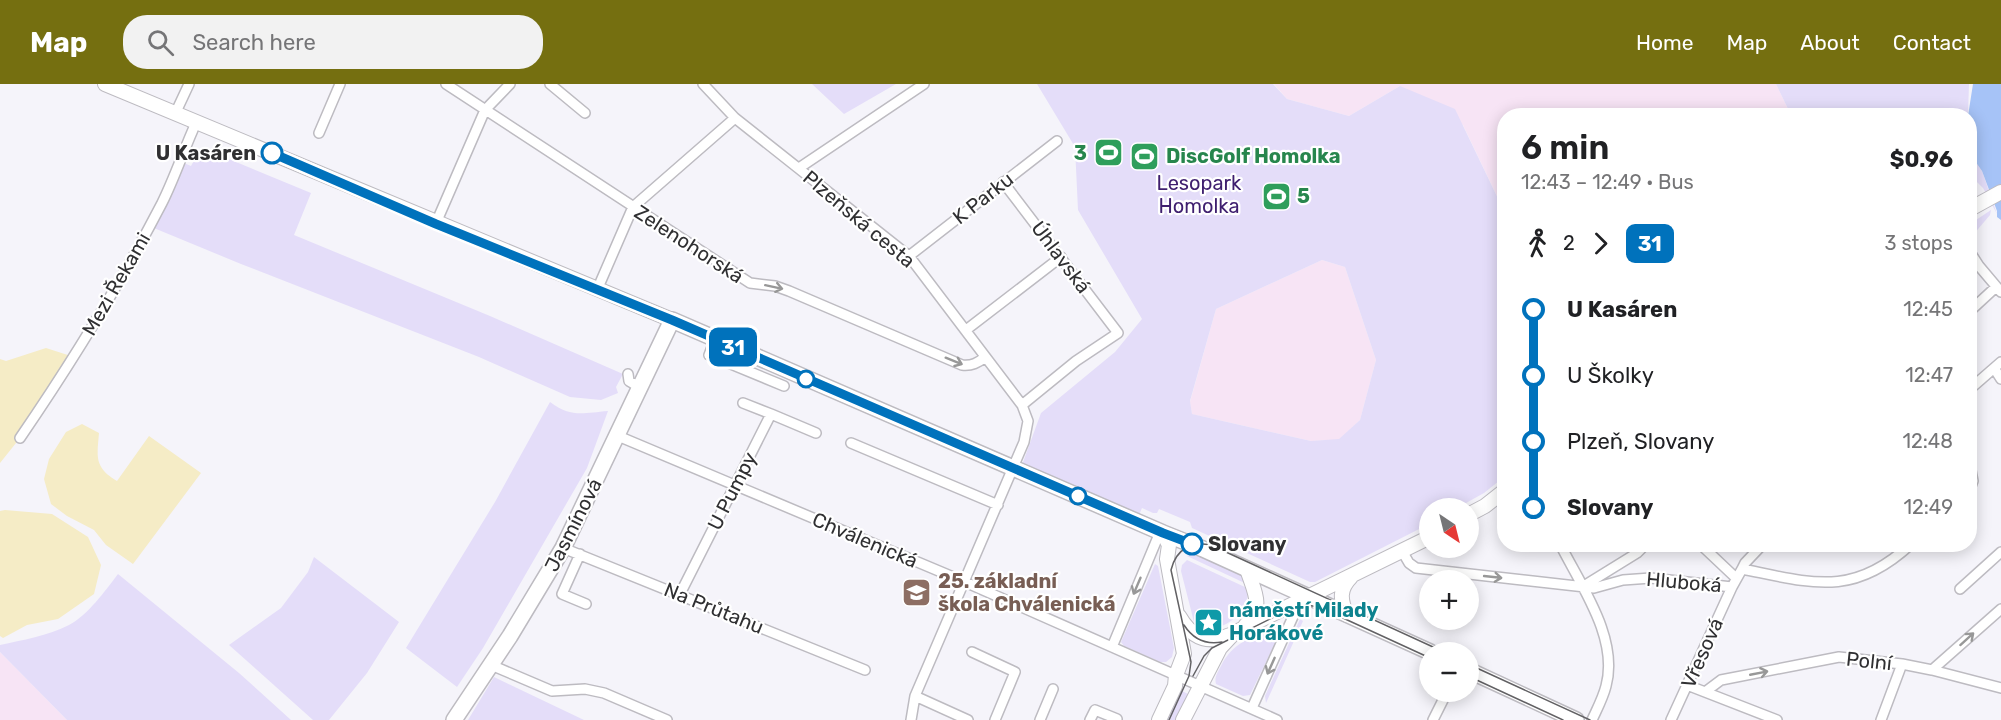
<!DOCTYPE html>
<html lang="en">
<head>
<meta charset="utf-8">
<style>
	body { margin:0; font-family:Rubik,sans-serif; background:#f2f2f2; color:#202124; height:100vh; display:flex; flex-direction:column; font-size:22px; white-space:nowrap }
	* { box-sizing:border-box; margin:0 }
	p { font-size:20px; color:#757577 }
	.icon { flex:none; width:33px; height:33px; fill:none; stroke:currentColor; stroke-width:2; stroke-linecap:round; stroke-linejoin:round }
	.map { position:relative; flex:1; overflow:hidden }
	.panel { position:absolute; left:1497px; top:24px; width:480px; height:444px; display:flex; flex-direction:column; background:#fff; border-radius:24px; box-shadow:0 3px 15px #0003 }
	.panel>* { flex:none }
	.badge { padding:0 12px; border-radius:9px; font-size:21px; line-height:39px }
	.needle { width:39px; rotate:145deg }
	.controls { position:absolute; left:1419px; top:414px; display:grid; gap:12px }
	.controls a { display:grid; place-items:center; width:60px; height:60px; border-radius:50%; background:#fff; box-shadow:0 3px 15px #0003; font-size:30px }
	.map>.badge { position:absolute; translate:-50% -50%; box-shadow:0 0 0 3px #fff }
	.legs { display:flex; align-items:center; gap:9px; height:66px; padding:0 24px; font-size:20px }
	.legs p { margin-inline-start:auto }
	.head { display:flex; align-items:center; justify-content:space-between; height:102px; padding:0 24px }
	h1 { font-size:33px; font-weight:600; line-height:45px }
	ul { padding:0 24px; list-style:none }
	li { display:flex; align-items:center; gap:21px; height:66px; font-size:22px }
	li i { display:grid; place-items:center; width:9px; height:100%; margin:0 8px; background:currentColor }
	li i::after { content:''; width:15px; height:15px; margin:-8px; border:4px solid; border-radius:50%; background:#fff }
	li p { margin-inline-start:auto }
	li:first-child i { background:linear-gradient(#0000 50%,currentColor 0) }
	li:last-child i { background:linear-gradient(currentColor 50%,#0000 0) }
	header { display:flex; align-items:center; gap:36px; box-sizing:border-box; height:84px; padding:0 30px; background:#756f10; color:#fff }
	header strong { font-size:28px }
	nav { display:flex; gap:33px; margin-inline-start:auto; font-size:21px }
	.search { width:420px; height:54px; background:#f2f2f2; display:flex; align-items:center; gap:15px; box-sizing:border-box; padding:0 21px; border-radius:24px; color:#757577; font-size:22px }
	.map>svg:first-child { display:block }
</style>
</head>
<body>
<header>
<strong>Map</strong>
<div class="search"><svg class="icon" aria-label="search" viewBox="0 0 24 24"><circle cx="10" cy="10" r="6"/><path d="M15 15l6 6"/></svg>Search here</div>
<nav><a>Home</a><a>Map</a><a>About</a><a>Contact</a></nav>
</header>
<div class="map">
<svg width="2001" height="636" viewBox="0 0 2001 636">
	<rect width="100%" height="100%" fill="#f5f4fa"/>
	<!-- industrial -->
	<path fill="#f7e4f5" d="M1274,0H1776L1791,31L1504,32V127L1463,41L1400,2L1349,32L1287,15Z
		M1322,176L1345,183L1376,276L1360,336L1339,356L1311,357L1192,330L1190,318L1216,225Z
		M0,568L67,636H0Z"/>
	<!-- green -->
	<path fill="#e4ddf9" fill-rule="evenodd" d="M812,0H896L844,30Z
		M1037,0H1273L1287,15L1349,32L1400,2L1455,25L1504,127V393L1484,409L1457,424H1430L1429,440L1315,498H1310L1192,444L1190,438L1159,425L1157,429H1153L1142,424L1139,431L1022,381L1041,329L1115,268L1142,235L1078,126L1075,63ZM1322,176L1345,183L1376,276L1360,336L1339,355L1311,357L1192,330L1190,317L1216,225Z
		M1776,0H1969L1968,31H1791Z
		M207,66L311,109L294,151L490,232L623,290L616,303L618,309L601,316L570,313L479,273L241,180L149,142L179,77L191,82L198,69Z
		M1970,70L1982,87L1997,130L1983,104L1970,91Z
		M1991,126L1990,131L1973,151L1976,166L1986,184L1983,182L1970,159V140Z
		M550,318C571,334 583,329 608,327L587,384L483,564L457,603L406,564L495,418Z
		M1195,469L1245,492L1251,502L1187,472Z
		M314,473L399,538L367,589L329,636H313L229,561L281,524L308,488Z
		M1187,476L1247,504C1253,530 1214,556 1194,538L1181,487L1182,481Z
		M1155,480L1158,482L1174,564L1172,573L1166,578H1160L1124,562L1121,558Z
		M118,490L239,589L291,636H67L0,568V561C22,556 48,552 69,541C88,531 105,507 118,490Z
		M1300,535L1303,537L1266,619L1265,612Z
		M1275,541L1280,542L1281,547L1250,611L1243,612L1216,600C1214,593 1218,588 1221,582C1233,558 1253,553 1275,541Z
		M494,593L584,636H468Z
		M1176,604L1192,612L1181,636H1162Z"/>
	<!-- sand -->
	<path fill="#f5ecc6" d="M46,264L74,273L20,354L0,379V275L6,277Z
		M82,340L99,349C97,373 94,383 117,397L149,352L201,389L133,480L106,461L94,446L67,432L51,420L44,395L49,375L66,348Z
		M5,426L52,430L88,453L101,481L94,510L58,535L27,541L3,554L0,552V427Z"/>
	<!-- water -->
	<path fill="#a6c3f7" d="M1973,0H2001V136L1997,133V127L1982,87L1970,70L1968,32Z"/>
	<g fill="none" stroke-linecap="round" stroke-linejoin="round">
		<defs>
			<path id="street" d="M446,0L750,199L775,202L789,207L962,281C972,282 978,279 985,273
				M550,0L585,29
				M703,0L735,34L909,172L1022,321L1028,337L1024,358L915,612L911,636
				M175,30L189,0
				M319,49L340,0
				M799,84L924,0
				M1003,98L1118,249L1076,277L1022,321
				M436,139L485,26L510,0
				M1970,168L1979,182L2001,208
				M909,172L1057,57
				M597,206L633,123L735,34
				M1970,227L1996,203
				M966,246L1061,173
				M715,255L709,271L784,302
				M1994,284L2001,295
				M628,290L629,297L641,304
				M1970,305L2001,278
				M771,330L816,349
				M618,352L965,498L1277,636
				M20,354C72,278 120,200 162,119C175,93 184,65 196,39
				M851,359L998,421
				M1970,381L1973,397L1970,405
				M1560,460C1581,502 1619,554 1606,602C1603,614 1597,625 1592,636
				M1700,460L1736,494
				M563,464L865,586
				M1402,467L1409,479L1416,484L1594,504L1623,496L1651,494L1732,503
				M580,470L562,510L586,520
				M1742,485L1745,479L1763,460
				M1582,503L1637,469L1646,460
				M1960,505L2001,468
				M680,510L771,330L743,319
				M1112,563L1160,448
				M972,568L1015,588L995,636
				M491,581L552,607L585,605L604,609L667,636
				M1932,586L2001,525
				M1687,601L1777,636
				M1705,608L1721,596L1839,573L1902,580L1932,586L2001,604
				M915,612L968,636
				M1252,624L1300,517
				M1040,636L1053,605
				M1090,636L1095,626L1117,635
				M1433,636L1447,608
				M1671,636L1732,503L1742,485C1812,499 1853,514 1911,460
				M1881,636L1902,580"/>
			<path id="secondary" d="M105,0L672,236
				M1970,125L2001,108
				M1468,431L1485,422L1504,407
				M1347,531C1340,516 1339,505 1351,493
				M1179,532C1191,553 1207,561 1230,551
				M1245,542C1265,521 1254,508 1247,485
				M1159,636L1175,602L1176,591L1184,570L1167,475L1169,461L1163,449
				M1183,636L1220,564L1234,549L1430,453"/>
			<path id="primary" d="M1468,586L1576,636
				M454,636L510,552L563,464L672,236L1163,449L1203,465L1430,568"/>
		</defs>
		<!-- street casing -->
		<use href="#street" stroke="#bdbbc1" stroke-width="12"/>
		<!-- secondary casing -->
		<use href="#secondary" stroke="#bdbbc1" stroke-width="16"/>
		<!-- primary casing -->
		<use href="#primary" stroke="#bdbbc1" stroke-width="18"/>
		<!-- street -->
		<use href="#street" stroke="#fff" stroke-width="9"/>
		<!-- secondary -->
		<use href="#secondary" stroke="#fff" stroke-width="14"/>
		<!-- primary -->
		<use href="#primary" stroke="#fff" stroke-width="15"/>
		<!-- tram -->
		<path stroke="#626164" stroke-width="1.5" d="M1184,541C1193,555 1206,561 1222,558
			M1468,580L1590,636
			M1193,592L1204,572L1212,564L1294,523L1306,521L1319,523L1430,574
			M1468,592L1563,636
			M1169,636L1189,592L1191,578L1171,486C1176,465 1194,454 1215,463L1444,568"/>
	</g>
	<!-- one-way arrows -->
	<defs><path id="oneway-shaft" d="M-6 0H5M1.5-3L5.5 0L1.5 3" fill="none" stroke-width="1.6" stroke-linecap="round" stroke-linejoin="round" transform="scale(1.5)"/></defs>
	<g stroke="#989898">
		<use href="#oneway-shaft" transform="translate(774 203) rotate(12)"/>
		<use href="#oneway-shaft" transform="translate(954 277) rotate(22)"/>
		<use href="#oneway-shaft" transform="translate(1493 493) rotate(6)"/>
		<use href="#oneway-shaft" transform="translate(1137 502) rotate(113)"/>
		<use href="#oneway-shaft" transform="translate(1967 555) rotate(-42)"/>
		<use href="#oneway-shaft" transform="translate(1271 582) rotate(114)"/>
		<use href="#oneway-shaft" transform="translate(1759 589) rotate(-11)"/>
	</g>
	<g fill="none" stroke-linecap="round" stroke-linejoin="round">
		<defs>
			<path id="line-1" d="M272,69L436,140L672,236L1163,449L1192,460"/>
		</defs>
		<!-- line-1 casing -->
		<use href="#line-1" stroke="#fff" stroke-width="14"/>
		<!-- line-1 -->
		<use href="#line-1" stroke="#0072bc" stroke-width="9"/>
	</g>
	<!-- icons -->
	<defs>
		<symbol id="stadium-square" viewBox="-11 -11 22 22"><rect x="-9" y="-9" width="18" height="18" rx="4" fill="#2e9e5b" stroke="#fff"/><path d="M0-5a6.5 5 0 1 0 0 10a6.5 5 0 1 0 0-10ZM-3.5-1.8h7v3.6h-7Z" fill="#fff"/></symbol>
		<symbol id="school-square" viewBox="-11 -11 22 22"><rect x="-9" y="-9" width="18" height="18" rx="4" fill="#8d6e63" stroke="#fff"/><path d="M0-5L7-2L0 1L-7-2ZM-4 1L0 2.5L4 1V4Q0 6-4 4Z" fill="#fff"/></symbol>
		<symbol id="sight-square" viewBox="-11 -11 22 22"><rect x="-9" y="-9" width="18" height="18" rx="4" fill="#0f9aa8" stroke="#fff"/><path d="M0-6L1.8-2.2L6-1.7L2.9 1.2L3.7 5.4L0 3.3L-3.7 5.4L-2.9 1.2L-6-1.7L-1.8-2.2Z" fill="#fff"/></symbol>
	</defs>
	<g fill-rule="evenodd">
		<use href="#stadium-square" x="1092" y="52" width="33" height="33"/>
		<use href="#stadium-square" x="1128" y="56" width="33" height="33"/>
		<use href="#stadium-square" x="1260" y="96" width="33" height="33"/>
		<use href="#school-square" x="900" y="492" width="33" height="33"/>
		<use href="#sight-square" x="1192" y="522" width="33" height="33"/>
	</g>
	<!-- markers -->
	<g fill="#fff" stroke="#0072bc" stroke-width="3">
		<circle cx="272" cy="69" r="10"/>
		<circle cx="806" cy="295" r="8"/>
		<circle cx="1078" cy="412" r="8"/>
		<circle cx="1192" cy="460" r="10"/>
	</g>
	<g text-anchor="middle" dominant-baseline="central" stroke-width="4.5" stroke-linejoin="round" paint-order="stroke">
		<!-- stop labels -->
		<g font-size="20" font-weight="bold" fill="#303032" stroke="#fff" text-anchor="end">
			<text x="256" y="69">U Kasáren</text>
			<text x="1208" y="460" text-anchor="start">Slovany</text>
		</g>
		<!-- leisure labels -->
		<g font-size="20" font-weight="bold" fill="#27864d" stroke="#fff" text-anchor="start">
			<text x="1087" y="69" text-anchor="end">3</text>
			<text x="1166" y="72">DiscGolf Homolka</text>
			<text x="1297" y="112">5</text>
		</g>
		<!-- park labels -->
		<g font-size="20" fill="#3f1f6f" stroke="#fff">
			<text x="1199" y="99">Lesopark<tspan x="1199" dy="23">Homolka</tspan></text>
		</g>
		<!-- street labels -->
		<g font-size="20" fill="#303032" stroke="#fff">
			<text transform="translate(983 114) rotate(-38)">K Parku</text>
			<text transform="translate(859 135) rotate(40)">Plzeňská cesta</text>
			<text transform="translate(689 160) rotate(33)">Zelenohorská</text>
			<text transform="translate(1061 173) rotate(53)">Úhlavská</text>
			<text transform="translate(116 200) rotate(-60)">Mezi Řekami</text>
			<text transform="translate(732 407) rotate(-63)">U Pumpy</text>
			<text transform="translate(573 441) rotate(-63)">Jasmínová</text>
			<text transform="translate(865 456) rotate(23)">Chválenická</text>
			<text transform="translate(1684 498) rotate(5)">Hluboká</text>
			<text transform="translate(714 524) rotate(22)">Na Průtahu</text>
			<text transform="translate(1702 569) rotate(-66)">Vřesová</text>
			<text transform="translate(1869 577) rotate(6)">Polní</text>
		</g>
		<!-- education labels -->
		<g font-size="20" font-weight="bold" fill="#785e54" stroke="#fff" text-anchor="start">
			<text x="938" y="497">25. základní<tspan x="938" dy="23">škola Chválenická</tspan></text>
		</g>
		<!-- culture labels -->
		<g font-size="20" font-weight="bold" fill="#0d838f" stroke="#fff" text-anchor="start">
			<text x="1229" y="526">náměstí Milady<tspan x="1229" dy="23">Horákové</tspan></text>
		</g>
	</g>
</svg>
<div class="controls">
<a><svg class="needle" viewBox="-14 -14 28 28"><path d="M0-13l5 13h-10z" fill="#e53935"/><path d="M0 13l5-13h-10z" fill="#757577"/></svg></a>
<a>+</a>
<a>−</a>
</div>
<b class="badge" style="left:733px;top:263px;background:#0072bc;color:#fff">31</b>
<section class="panel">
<div class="head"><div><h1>6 min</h1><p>12:43 – 12:49 · Bus</p></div><b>$0.96</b></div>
<div class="legs"><svg class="icon" aria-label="walk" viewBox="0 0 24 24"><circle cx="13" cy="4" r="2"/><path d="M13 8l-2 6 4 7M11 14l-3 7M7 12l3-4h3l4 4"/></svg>2<svg class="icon" aria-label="forward" viewBox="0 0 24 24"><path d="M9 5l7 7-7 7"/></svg><b class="badge" style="background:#0072bc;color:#fff">31</b><p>3 stops</p></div>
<ul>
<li><i style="color:#0072bc"></i><b>U Kasáren</b><p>12:45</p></li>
<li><i style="color:#0072bc"></i><span>U Školky</span><p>12:47</p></li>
<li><i style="color:#0072bc"></i><span>Plzeň, Slovany</span><p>12:48</p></li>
<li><i style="color:#0072bc"></i><b>Slovany</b><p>12:49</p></li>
</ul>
</section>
</div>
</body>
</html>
